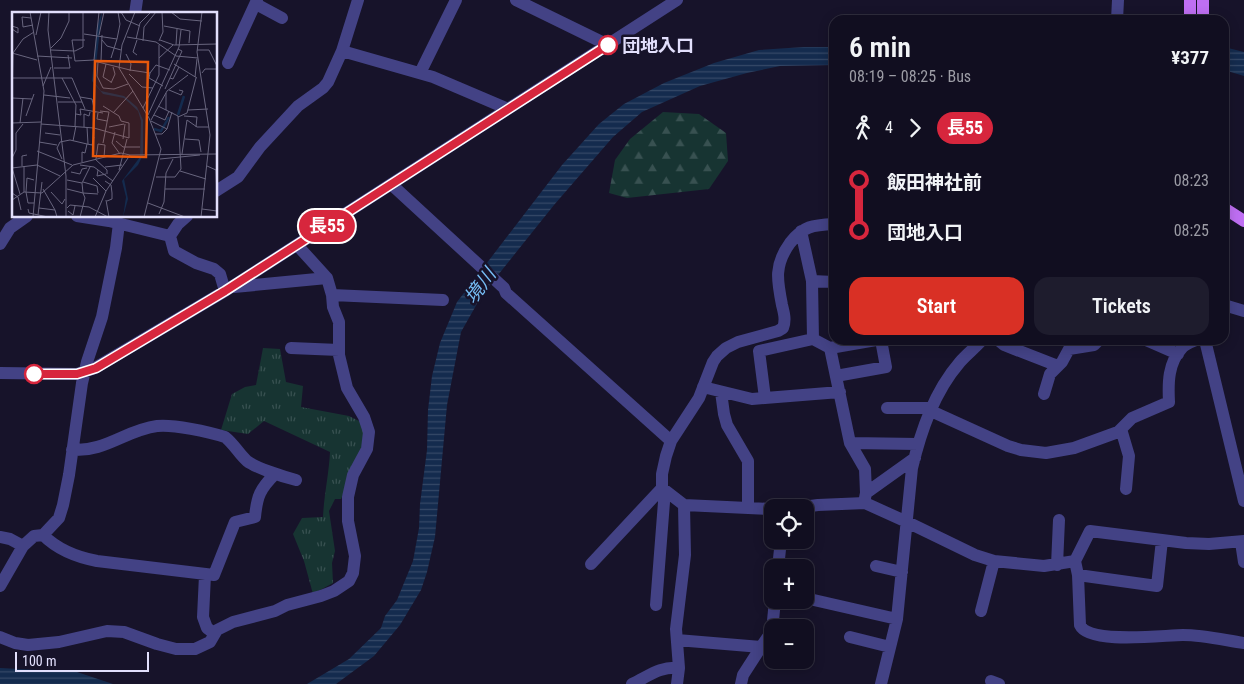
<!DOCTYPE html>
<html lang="en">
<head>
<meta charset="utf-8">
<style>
	body { margin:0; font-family:"Roboto Condensed","Noto Sans JP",sans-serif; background:#1e1c2d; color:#f1f3f6; height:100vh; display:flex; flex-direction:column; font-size:19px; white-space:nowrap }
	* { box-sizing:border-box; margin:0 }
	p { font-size:16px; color:#9c9ca5 }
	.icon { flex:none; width:28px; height:28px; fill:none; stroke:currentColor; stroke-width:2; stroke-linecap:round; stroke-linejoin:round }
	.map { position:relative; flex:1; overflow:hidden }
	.panel { position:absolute; left:829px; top:15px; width:400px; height:330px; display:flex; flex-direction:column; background:#110e20; border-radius:15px; box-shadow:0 2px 12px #0003,0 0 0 1px #302e3e }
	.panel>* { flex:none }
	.badge { padding:0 10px; border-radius:16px; font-size:18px; line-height:32px }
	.fabs { position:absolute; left:764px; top:499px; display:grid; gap:10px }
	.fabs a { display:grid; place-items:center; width:50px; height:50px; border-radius:10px; background:#110e20; box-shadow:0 2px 12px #0003,0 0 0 1px #302e3e; font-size:25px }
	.scale { position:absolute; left:15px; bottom:12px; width:134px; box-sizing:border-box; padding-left:5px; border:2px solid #e2dffc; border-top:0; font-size:14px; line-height:18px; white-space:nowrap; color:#e2dffc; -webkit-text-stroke:4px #17132a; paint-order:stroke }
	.map>.badge { position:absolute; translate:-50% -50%; box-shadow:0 0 0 2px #fff }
	.legs { display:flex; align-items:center; gap:8px; height:55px; padding:0 20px; font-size:16px }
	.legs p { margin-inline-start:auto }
	.head { display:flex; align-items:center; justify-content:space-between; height:85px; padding:0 20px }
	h1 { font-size:28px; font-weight:600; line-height:38px }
	.cta { display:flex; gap:10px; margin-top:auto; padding:10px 20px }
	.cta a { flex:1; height:58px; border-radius:15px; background:#d93025; color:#fff; font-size:20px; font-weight:600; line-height:58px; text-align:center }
	.cta a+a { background:#1e1c2d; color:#f1f3f6 }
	ul { padding:0 20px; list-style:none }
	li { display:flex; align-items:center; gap:18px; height:50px; font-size:19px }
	li i { display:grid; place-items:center; width:8px; height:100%; margin:0 6px; background:currentColor }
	li i::after { content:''; width:12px; height:12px; margin:-6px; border:4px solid; border-radius:50%; background:#110e20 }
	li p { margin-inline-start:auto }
	li:first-child i { background:linear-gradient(#0000 50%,currentColor 0) }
	li:last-child i { background:linear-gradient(currentColor 50%,#0000 0) }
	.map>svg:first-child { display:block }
</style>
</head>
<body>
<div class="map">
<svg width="1244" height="684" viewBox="0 0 1244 684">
	<defs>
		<pattern id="grass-tufts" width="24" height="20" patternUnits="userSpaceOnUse" patternTransform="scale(1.25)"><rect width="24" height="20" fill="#173432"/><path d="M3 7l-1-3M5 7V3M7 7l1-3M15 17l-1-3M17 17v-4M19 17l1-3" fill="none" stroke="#385151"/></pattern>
		<pattern id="forest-firs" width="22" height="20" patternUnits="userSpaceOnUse" patternTransform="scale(1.25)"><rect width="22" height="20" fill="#173432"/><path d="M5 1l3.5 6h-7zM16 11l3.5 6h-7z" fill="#385151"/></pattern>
		<pattern id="water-rules" width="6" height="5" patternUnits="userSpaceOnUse" patternTransform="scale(1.25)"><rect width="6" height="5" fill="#142b4e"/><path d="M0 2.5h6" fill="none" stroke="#364968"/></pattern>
	</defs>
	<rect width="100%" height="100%" fill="#17132a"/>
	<!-- grass -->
	<path fill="url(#grass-tufts)" d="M263,348L280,349L286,382L303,386L301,407L349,416L361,422L365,435L359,457L341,499H335L329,511L335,551L332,563L333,583L313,594L304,561L293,534L302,518L323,517C324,495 329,474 330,452L264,421L248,434L221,430L232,394L245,387L256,385Z"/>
	<!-- forest -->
	<path fill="url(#forest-firs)" d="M663,112L699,114L726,133L728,161L709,189L627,198L609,193L615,160L630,139Z"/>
	<!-- water -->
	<path fill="url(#water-rules)" d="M804,47H834V65L780,66L747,73L700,86L642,112L613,137L554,205L482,295L461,332L447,405L435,537L427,572L421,590L400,625L374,656L336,684H307L349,659L381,628L385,616L397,600L413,561L419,528L420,504L427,450L428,410L432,376L440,343L457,302L529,208L562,165L599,124L624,104L664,83L714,63L759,50Z
		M1224,47L1244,52V76L1224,70Z
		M0,668L77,672L113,684H0Z"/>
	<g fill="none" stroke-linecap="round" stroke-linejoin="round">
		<!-- minor -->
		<path stroke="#434285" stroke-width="12" d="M516,0L608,45
			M256,4L282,18
			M135,14L137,0
			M1117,20L1118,0
			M342,51L433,77L508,109
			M228,63L257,0
			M420,73L456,0
			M392,185L504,288L506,293L671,441
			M216,191L238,177L260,147L298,106L323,88L328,82L342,51L358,0
			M77,216L109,221L170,236
			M187,216L178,224L170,236L174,251L196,263L214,269L220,274L225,291
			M801,231L812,281L813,339L830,348L850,443L865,469L866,493
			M0,244L10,228L27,216
			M812,281L834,282
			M234,287L327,278
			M332,295L443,300
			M1224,305L1244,311
			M998,340L1004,345L1058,366
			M1146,340L1178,354
			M1205,340L1244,501
			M291,348L339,350
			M830,348L876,340
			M0,373L77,374L95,368L225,291L677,0
			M836,376L886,367L881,340
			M703,387L752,399L840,392
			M721,392L724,414L727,425L748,461V508
			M1044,394L1050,374L1062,362L1069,349L1094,345L1099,340
			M765,398L759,351L813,339
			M887,408H932
			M931,411L1008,446L1021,450L1046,453L1074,448L1118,432L1132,418L1169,402C1168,383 1168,363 1182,348C1185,344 1191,342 1196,340
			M1121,429L1129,456L1126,489
			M850,443L918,444
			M72,450C105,452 126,430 157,426C173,424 209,432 225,437C234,444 239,454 247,461C256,468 284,477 296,480
			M662,488L684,505L772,509
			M865,498L866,493L915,458
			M795,508L818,505L865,503L907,522L975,555L994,561L1044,566L1075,561
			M43,535C58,550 76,557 97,561L214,575L235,522L255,517C257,496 260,489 275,474
			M0,537L10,539L23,546
			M1244,541L1209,544L1186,543L1090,531L1075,561L1078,575L1080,625C1089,645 1164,635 1183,635C1203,635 1224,640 1244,643
			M1241,542L1244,562
			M591,564L662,488V474L666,456L671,441L699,398L713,362L717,356L726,348L738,342L778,331L783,328C786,320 784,313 782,305C777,280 774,265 790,243C803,226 813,225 834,224
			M1057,565L1059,520
			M876,566L902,572
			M778,568L781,540
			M205,575L203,617L207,628L214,633
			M1078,575L1157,586L1162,540
			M0,586L23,546L34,536L43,535L59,518L63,505L69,475L82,383L87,362L102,317L116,248L119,223
			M805,598L897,619
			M656,605L664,502L662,488
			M981,611L994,561
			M0,637L15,643L28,645L59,642L107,631L124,632L157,644L176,649H195L210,642L217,630L233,622L275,611L287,605L321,596L334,591L349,581L353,573L355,556L348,521V497L353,475L367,449L369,432L364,417L347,388L339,355V322L333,307L332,295L327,278L297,245
			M850,637L890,647
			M677,640L761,647L772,631L775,600
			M991,681L999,684
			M632,684C649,676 660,666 679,668
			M677,684L679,668L676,629L685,555L684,505
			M741,684L743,675L761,647
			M881,684L897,619L912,468C921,431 934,392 960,362C967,354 975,348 982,340"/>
		<!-- major -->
		<path stroke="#bf6ff3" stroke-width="12" d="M1190,20V0
			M1203,20V0
			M1224,208L1244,221"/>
	</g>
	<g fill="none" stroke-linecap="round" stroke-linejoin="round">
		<defs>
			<path id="line-1" d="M34,374H77L96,368L225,291L608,45"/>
		</defs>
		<!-- line-1 casing -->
		<use href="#line-1" stroke="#fff" stroke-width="11"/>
		<!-- line-1 -->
		<use href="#line-1" stroke="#d7263d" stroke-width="8"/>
	</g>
	<!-- markers -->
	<g fill="#fff" stroke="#d7263d" stroke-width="2.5">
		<circle cx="608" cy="45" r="9"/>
		<circle cx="34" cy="374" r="9"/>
	</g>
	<g text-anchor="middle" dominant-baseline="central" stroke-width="5" stroke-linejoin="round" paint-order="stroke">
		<!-- stop labels -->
		<g font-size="18" font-weight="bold" fill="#e2dffc" stroke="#17132a" text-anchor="start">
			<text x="622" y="45">団地入口</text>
		</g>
		<!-- water labels -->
		<g font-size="19" font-style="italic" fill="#76bdf4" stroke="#17132a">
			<text transform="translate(480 286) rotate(-54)">境川</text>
		</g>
	</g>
	<!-- overview -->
	<g transform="translate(12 12)">
		<rect width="205" height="205" fill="#17132a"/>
		<path d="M90,0L82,70L89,79L112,84L125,95L131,108V143L126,153L112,167L116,187L111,205L114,185L110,169L128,145L129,109L126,99L112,86L91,82L80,69L85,14Z" fill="#142b4e"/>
		<path fill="none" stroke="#142b4e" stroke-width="2.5" d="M166,103L172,84M142,117L149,119L157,105"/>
		<path fill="none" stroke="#68657e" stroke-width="1" d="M18,0L32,79L21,205M37,0L36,18L54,164V205M109,0L114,8L128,14M123,0L110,33L107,56L137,106L149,137L132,205M159,0L168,7L190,9M19,6L10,5L11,15L21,13M0,14L6,16V21L0,17M152,14L178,19L177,31M72,22L105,27L108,12L106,0M24,23L29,0M87,23L92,0M115,25L144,30L164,44L186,46M124,27L128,11L139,0M73,28H60L63,49L82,48L87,0M90,28L95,34L109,38M148,28L162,33L205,32M131,29L132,15L144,0M147,29L151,20L150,0M164,33L165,17M39,36L49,26L57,9V0M39,38L63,39L71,35V0M185,38H197L205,54M0,41L25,48M114,42L119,52L118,59M125,43L121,40L125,28M25,44L60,46M99,46L105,27M147,46L161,33M89,49L90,23M94,52L91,65L99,70M162,52L185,66M42,56H58L56,43M118,58L138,61M190,61L193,57H205M117,62L130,75L141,76M183,65L185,47M0,66H60L73,97M50,66L64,93L63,114M158,66L161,67L167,55M99,71L103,62L101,55M116,72L102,77L91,76L85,64L86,50L118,58M31,74L39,55M151,74L137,66L138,61L144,53L158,58M153,77L170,39L166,37M157,78L169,83L171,79L167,78M32,83L58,86M68,85L80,87L83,101M0,86L20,87M0,89L1,41L11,27L22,20M46,90H70M146,94L166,104M131,96L147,63V33M154,98V81M176,98L196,97M88,99L97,100L91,131M86,101L85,107L95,109M101,101L121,79M64,102L69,103L68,97L91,101M136,103L167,35L169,18M142,103L153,108L157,99M14,104L22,82M172,104L185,105L184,115M166,105L175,101L184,66M139,108L155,79L176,63M139,109L155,117M0,111L29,110M8,111L11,86M29,112L82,116L117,126V111L109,109L107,104L91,94M72,115V102L77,104L78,100M75,115L76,132M97,115L112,112M103,120L100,131L108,142M33,121L48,123M143,122H150L155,117L160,100M111,127L113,112M173,127L187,128L189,140M61,129L64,114M104,129L111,135H128M27,130L45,133M25,139L60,153M170,142L175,108L185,115H197M118,143L205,142M0,146L4,138V121L11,112M50,147L45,136L48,130L58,128L75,132M83,147L95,158V162M84,147L86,132L93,133L92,145M148,147L188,143M70,150V140L73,141L75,132L80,133L82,125M68,153L82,155L101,169M10,154V144L15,143M195,154L204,158L205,188M93,155L110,153M86,158L85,164L94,162M107,158L115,127M168,159L194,167M59,160L68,162L70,157L75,156M144,165H163L169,157L166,104M81,166L94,179M55,168L70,171L78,155M93,169L99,173L100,181V187L95,189M71,170L85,174L86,181M31,177L43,198M55,177L71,181L70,171M153,177H193M12,180V154M14,180L15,166L22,168M14,180L16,191H22M39,180L50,192L53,187M0,181L6,185L9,198M8,182L0,156L25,153L48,164M0,188L12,180L30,181L61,153L109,141L118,143M94,188L97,205M136,191L173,205M27,196L43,198L45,205M55,196L58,193L77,195L96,205M16,197L17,201L36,205M190,197L205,199M56,199L61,203L63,194M147,202L152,190L154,161L161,147M26,203L30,170M68,205L73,186L71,181L86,182M83,205L94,179L118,143M189,205L198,123L185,40L190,0"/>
		<path fill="#e8590c" fill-opacity="0.15" stroke="#e8590c" stroke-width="2.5" d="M83,49L136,50L134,145L81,144Z"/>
		<rect width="205" height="205" fill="none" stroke="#e2dffc" stroke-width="2.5"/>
	</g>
</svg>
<div class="fabs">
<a><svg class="icon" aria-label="locate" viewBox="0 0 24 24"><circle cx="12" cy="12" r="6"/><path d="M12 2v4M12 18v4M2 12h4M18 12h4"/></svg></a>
<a>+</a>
<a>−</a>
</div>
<div class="scale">100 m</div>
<b class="badge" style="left:327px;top:226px;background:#d7263d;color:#fff">長55</b>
<section class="panel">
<div class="head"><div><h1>6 min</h1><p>08:19 – 08:25 · Bus</p></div><b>¥377</b></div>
<div class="legs"><svg class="icon" aria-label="walk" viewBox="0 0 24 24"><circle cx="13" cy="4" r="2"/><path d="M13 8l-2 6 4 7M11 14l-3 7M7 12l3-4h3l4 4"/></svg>4<svg class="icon" aria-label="forward" viewBox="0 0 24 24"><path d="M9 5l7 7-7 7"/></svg><b class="badge" style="background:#d7263d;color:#fff">長55</b></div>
<ul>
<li><i style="color:#d7263d"></i><b>飯田神社前</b><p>08:23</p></li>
<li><i style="color:#d7263d"></i><b>団地入口</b><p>08:25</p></li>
</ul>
<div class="cta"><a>Start</a><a>Tickets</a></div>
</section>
</div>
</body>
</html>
